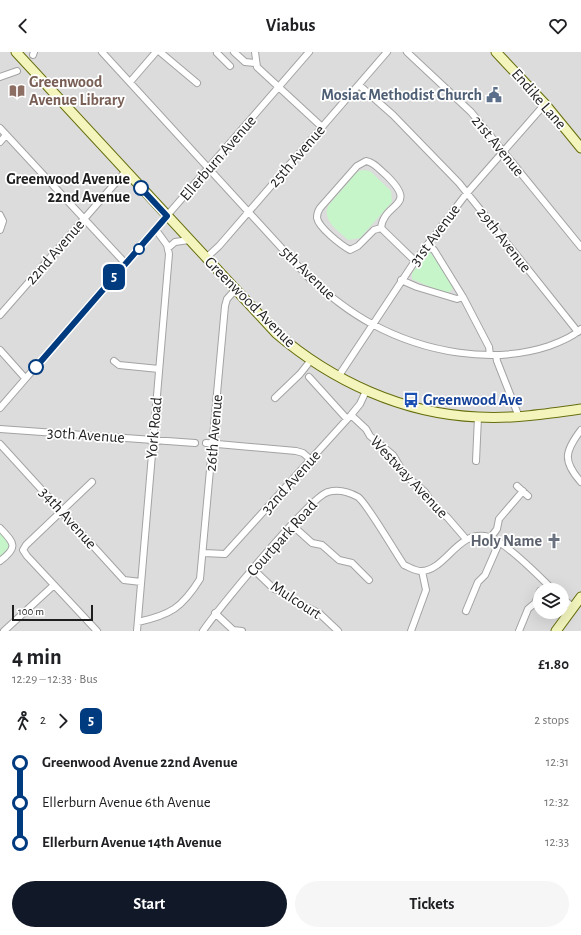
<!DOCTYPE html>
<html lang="en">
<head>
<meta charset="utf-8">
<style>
	body { margin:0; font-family:"Alegreya Sans",sans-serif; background:#f6f6f6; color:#202124; height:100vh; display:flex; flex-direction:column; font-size:15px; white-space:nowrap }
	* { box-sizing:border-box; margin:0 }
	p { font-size:13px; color:#757577 }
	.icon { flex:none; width:22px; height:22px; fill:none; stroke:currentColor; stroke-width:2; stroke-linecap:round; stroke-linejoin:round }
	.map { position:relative; height:579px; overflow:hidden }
	.drawer { display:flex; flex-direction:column; background:#fff; flex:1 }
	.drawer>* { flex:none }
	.badge { padding:0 8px; border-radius:6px; font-size:14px; line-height:26px }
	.fabs { position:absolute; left:533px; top:531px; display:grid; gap:8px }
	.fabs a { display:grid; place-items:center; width:36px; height:36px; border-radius:50%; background:#fff; box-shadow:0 4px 16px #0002; font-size:20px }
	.scale { position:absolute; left:12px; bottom:10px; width:81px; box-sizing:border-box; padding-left:4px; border:2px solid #1f1f1f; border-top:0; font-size:11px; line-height:14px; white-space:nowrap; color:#1f1f1f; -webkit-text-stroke:3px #fff; paint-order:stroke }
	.map>.badge { position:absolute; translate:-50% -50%; box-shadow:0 0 0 2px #fff }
	.legs { display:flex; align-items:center; gap:6px; height:44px; padding:0 12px; font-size:13px }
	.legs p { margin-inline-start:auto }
	.overview { display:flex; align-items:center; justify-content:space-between; height:68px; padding:0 12px }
	h1 { font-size:22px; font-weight:600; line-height:30px }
	.button { display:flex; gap:8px; margin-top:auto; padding:8px 12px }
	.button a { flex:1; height:46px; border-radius:24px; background:#111827; color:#fff; font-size:16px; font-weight:600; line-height:46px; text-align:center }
	.button a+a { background:#f6f6f6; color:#202124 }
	ul { padding:0 12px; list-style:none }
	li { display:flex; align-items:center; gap:14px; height:40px; font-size:15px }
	li i { display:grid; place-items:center; width:6px; height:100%; margin:0 5px; background:currentColor }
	li i::after { content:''; width:10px; height:10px; margin:-5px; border:3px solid; border-radius:50%; background:#fff }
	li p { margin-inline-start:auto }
	li:first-child i { background:linear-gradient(#0000 50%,currentColor 0) }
	li:last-child i { background:linear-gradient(currentColor 50%,#0000 0) }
	header { display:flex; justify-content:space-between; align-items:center; height:52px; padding:0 12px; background:#fff; font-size:18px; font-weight:600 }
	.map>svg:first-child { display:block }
</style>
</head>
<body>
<header><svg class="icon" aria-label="back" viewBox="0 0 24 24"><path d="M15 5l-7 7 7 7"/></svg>Viabus<svg class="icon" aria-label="heart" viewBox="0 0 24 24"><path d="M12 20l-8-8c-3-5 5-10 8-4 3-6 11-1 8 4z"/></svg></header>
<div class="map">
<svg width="581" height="579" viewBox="0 0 581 579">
	<rect width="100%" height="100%" fill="#efece6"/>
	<!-- residential -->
	<path fill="#dddcdc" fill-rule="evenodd" d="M0,0H581V579H0ZM540,538H562V560H540Z"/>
	<!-- park -->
	<path fill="#c6f5c9" d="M363,118L370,119L391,139L392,150L360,186L348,188C339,179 322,169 328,154L357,120Z
		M429,200C434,203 453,228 453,235C452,239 449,240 446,242L412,227V221Z
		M0,481L10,492V497L0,506Z"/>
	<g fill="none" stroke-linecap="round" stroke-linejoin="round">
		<defs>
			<path id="street" d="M102,0L310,227C329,243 349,260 372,272C424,300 492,313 549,294C560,290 573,285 581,277
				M160,0L197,31
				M234,0L245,10L255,11
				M255,0L257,15L322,75
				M407,0L471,60L581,195
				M217,1L230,14
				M33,3L34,0
				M0,25L17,19
				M130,30L156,0
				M359,33L393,63L459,131L578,280
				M0,76L126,212
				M0,90L6,83
				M0,163L3,169L0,178
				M381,176C384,149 420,156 386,123C380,118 374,110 366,109L357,114L320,156C318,159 317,162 317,166C319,176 341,193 350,198L358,194L374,178L381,176L415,209
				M427,193L434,198L463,245L489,295L490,303
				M168,196L175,190L189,188
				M206,206L219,194L387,0
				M401,228L417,235L457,247L463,245
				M0,263L126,119
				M0,298L25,326
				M496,303L497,309L519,365
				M114,309L119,313L159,317
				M309,325L347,367
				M338,325L415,209L467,141L545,52
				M275,346L300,322L311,308
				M0,356L309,0
				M351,363L366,377L370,384L393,403L405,423L425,440L435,456L447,465L466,487
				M0,377L195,391
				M581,378C565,399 562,409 581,430
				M206,391L296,399L303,401L311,408
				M0,392L124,528L141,530
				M476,409L478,365
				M92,430L26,493L23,498L27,504L97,579
				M517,434L528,444
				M292,473L312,491L322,493L339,508L352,511L369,528
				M0,476C14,491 19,495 0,509
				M491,485L497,477L499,467L523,439
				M204,501L225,502L351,363L360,352L366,339
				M253,517L274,537L281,539L294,549L319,561L338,579
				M562,546L573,555
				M466,559L478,530L485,523L499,491
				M215,561L233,578L242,579
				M138,570C170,563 182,556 200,527L225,254L227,247L235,238
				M4,579L54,533
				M137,579L169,202L167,193L156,178
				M203,579C216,559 311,444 328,440C338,437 349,440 358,445C366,450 395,500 404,513C409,515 415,519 421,519C446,519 458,476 489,485C506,490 540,525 553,538
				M411,579L426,538L422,519
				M519,579L528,557L535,551L540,539"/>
			<path id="secondary" d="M16,0L276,281C332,329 403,362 478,365C512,367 547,362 581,357
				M496,0L545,52L581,96
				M556,579L581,545"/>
		</defs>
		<!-- street casing -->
		<use href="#street" stroke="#a3a3a3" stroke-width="8"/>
		<!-- secondary casing -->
		<use href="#secondary" stroke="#666e0d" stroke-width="11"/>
		<!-- street -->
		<use href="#street" stroke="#fff" stroke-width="6"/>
		<!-- secondary -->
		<use href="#secondary" stroke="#f3f5bd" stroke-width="9"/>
	</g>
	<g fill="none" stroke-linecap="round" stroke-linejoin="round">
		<defs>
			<path id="line-1" d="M36,315L167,164L141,136"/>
		</defs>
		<!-- line-1 casing -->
		<use href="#line-1" stroke="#fff" stroke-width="9"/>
		<!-- line-1 -->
		<use href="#line-1" stroke="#003b80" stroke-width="6"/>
	</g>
	<!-- icons -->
	<defs>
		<symbol id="library-bare" viewBox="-9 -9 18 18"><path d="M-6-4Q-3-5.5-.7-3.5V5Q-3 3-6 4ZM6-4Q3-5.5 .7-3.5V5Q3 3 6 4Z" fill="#8d6e63" stroke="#fff" stroke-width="2.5" paint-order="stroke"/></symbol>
		<symbol id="civic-bare" viewBox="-9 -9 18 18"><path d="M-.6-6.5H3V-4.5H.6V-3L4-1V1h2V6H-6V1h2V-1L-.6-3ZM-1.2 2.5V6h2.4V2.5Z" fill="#5c6f8a" stroke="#fff" stroke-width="2.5" paint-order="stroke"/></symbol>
		<symbol id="bus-bare" viewBox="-9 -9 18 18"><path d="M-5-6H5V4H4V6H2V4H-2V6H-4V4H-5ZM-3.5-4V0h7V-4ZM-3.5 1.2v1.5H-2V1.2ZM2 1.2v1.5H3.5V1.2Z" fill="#1a4fb4" stroke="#fff" stroke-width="2.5" paint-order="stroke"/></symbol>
		<symbol id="church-bare" viewBox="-9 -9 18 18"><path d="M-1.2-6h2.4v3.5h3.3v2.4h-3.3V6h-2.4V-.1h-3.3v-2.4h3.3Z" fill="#6b7280" stroke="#fff" stroke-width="2.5" paint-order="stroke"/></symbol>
	</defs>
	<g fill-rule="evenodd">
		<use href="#library-bare" x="6" y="28" width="22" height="22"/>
		<use href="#civic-bare" x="483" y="32" width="22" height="22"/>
		<use href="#bus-bare" x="400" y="337" width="22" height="22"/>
		<use href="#church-bare" x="543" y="478" width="22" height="22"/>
	</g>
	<!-- markers -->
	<g fill="#fff" stroke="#003b80" stroke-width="2">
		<circle cx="141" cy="136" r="7"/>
		<circle cx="139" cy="197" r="5"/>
		<circle cx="36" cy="315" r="7"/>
	</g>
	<g text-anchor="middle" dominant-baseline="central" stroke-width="3.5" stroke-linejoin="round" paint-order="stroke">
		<!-- education labels -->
		<g font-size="16" font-weight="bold" fill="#785e54" stroke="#fff" text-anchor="start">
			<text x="29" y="30">Greenwood<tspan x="29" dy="18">Avenue Library</tspan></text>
		</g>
		<!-- service labels -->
		<g font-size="16" font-weight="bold" fill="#4e5e75" stroke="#fff" text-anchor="end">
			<text x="482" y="43">Mosiac Methodist Church</text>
		</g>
		<!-- street labels -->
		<g font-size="16" fill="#1f1f1f" stroke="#fff">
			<text transform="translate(539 47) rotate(49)">Endike Lane</text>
			<text transform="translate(498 94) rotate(51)">21st Avenue</text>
			<text transform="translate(297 104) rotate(-49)">25th Avenue</text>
			<text transform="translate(218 106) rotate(-49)">Ellerburn Avenue</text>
			<text transform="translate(435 183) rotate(-53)">31st Avenue</text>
			<text transform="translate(504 188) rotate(52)">29th Avenue</text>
			<text transform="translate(55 200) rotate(-49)">22nd Avenue</text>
			<text transform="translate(308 221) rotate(44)">5th Avenue</text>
			<text transform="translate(250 250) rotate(45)">Greenwood Avenue</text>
			<text transform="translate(154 376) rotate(-85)">York Road</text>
			<text transform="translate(214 381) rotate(-85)">26th Avenue</text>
			<text transform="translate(86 383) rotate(4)">30th Avenue</text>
			<text transform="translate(409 425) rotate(47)">Westway Avenue</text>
			<text transform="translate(291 430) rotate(-48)">32nd Avenue</text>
			<text transform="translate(68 466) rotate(48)">34th Avenue</text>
			<text transform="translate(282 486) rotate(-48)">Courtpark Road</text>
			<text transform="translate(296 548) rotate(33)">Mulcourt</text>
		</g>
		<!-- stop labels -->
		<g font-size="16" font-weight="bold" fill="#1f1f1f" stroke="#fff" text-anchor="end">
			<text x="130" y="127">Greenwood Avenue<tspan x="130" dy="18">22nd Avenue</tspan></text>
		</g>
		<!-- transit labels -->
		<g font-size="16" font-weight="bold" fill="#164399" stroke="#fff" text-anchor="start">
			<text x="423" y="348">Greenwood Ave</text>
		</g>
		<!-- worship labels -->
		<g font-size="16" font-weight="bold" fill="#5b616d" stroke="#fff" text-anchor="end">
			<text x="542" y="489">Holy Name</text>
		</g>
	</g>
</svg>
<div class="fabs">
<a><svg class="icon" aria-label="layers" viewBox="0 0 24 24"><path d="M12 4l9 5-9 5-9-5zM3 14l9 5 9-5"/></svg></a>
</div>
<div class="scale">100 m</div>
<b class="badge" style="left:114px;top:225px;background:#003b80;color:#fff">5</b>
</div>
<section class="drawer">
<div class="overview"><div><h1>4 min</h1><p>12:29 – 12:33 · Bus</p></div><b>£1.80</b></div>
<div class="legs"><svg class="icon" aria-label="walk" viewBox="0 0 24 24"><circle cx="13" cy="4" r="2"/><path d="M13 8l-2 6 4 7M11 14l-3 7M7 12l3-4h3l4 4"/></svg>2<svg class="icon" aria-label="forward" viewBox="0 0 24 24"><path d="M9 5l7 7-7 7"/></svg><b class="badge" style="background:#003b80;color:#fff">5</b><p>2 stops</p></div>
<ul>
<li><i style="color:#003b80"></i><b>Greenwood Avenue 22nd Avenue</b><p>12:31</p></li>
<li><i style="color:#003b80"></i><span>Ellerburn Avenue 6th Avenue</span><p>12:32</p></li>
<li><i style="color:#003b80"></i><b>Ellerburn Avenue 14th Avenue</b><p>12:33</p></li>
</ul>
<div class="button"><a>Start</a><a>Tickets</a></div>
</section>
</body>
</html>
